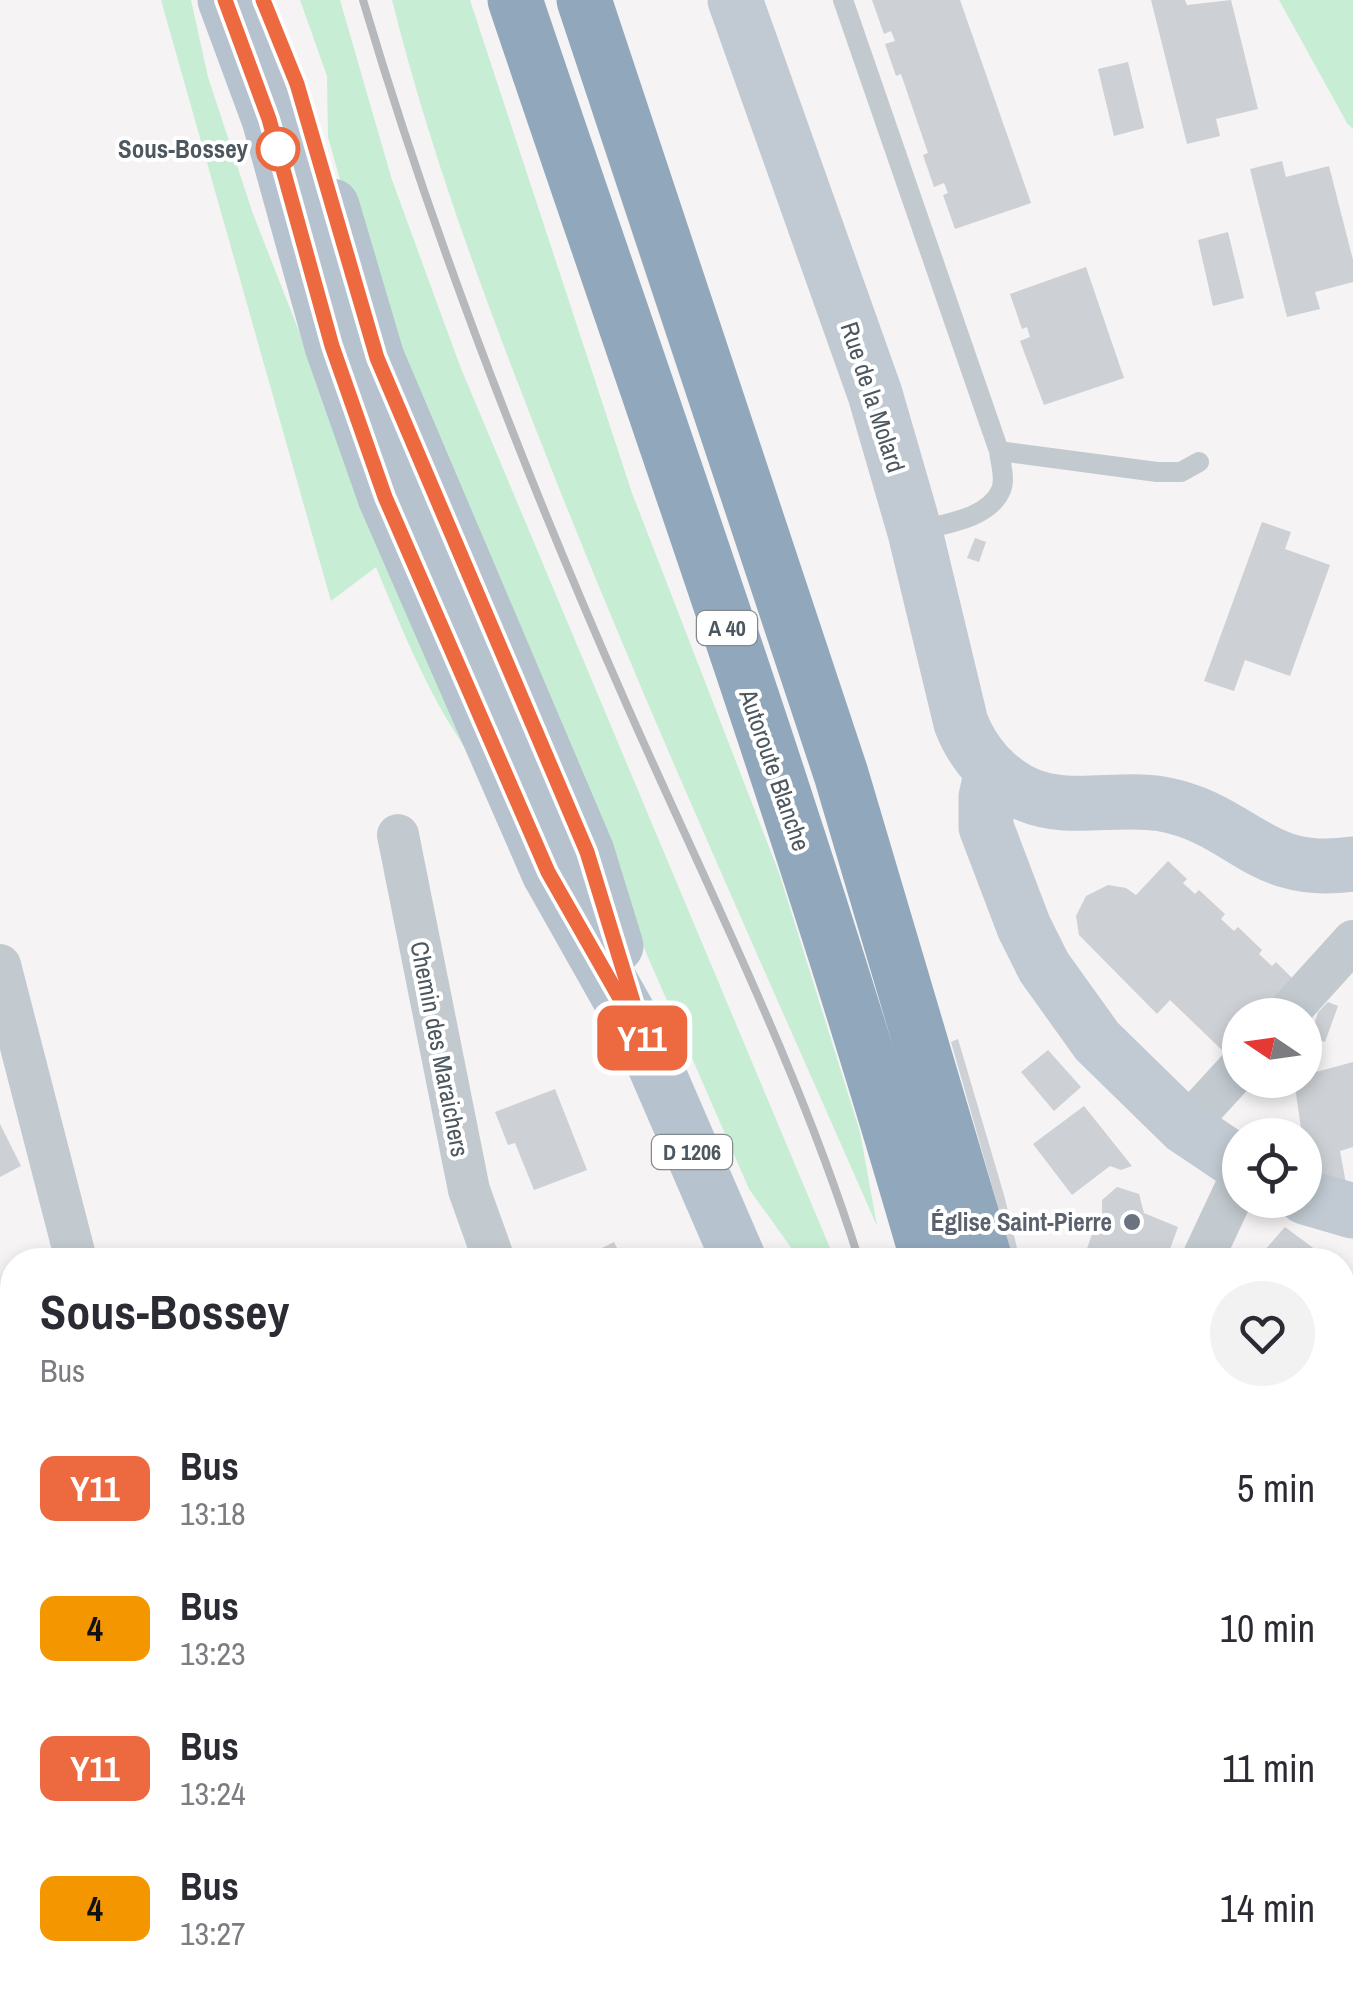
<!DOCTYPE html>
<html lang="en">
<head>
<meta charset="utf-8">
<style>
	body { margin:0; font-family:"Archivo Narrow",sans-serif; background:#f2f2f3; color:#2b2b33; height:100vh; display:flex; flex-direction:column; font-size:38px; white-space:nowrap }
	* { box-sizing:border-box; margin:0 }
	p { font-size:32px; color:#7c7c81 }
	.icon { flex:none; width:55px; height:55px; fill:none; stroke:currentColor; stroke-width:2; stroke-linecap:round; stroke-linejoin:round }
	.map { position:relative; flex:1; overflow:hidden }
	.sheet { position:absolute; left:0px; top:1248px; width:1355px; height:752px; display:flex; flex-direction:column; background:#fff; border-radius:40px 40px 0 0; box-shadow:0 5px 15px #0003 }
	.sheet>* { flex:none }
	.badge { padding:0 20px; border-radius:15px; font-size:35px; line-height:65px }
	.needle { width:65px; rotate:283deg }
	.buttons { position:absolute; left:1222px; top:998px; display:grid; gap:20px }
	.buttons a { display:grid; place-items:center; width:100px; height:100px; border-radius:50%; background:#fff; box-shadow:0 5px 15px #0003; font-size:50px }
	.map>.badge { position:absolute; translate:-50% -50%; box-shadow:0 0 0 5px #fff }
	.round { display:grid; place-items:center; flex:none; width:105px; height:105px; border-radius:52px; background:#f2f2f3 }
	.overview { display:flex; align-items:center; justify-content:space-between; height:170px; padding:0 40px }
	h1 { font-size:48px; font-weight:700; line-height:75px }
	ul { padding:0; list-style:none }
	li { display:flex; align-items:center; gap:30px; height:140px; padding:0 40px }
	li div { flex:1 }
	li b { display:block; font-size:38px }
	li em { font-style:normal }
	li .badge { min-width:110px; font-weight:700; text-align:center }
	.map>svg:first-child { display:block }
</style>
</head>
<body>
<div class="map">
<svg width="1353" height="1999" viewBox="0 0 1353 1999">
	<rect width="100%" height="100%" fill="#f5f3f3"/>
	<!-- commercial -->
	<path fill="#eae8e2" d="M483,1988H828L810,1999H490Z"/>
	<!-- green -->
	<path fill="#c7edd4" d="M161,0H191L208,77L253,214L362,492L480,768C433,708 405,636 376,567L331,601Z
		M300,0H340L392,180L460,366L835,1260H800L749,1189L489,592L368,280L328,137L327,76Z
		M392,0H470L632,493L779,873L860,1132L877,1226C768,977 655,730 555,478C493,321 433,164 392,0Z
		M1279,0H1353V129L1347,123Z
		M1353,1820V1999H1165L1164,1988H1342L1343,1824Z"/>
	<!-- building -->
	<path fill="#cdd0d4" d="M872,0H960L1031,203L955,229L943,195L948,193L944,183L934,187L923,155L928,153L901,74L896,76L885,44L895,41L891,31L884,34Z
		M1151,0H1185L1187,5L1231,0L1258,109L1216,119L1220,136L1187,144Z
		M1128,62L1144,128L1114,136L1098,69Z
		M1282,161L1286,177L1329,166L1353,260V282L1315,292L1320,309L1287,317L1250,169Z
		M1228,232L1244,298L1213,306L1198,240Z
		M1086,267L1124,378L1044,405L1020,341L1030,337L1027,327L1022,329L1010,294Z
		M1262,522L1291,532L1285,549L1330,565L1290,676L1245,660L1234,691L1204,681Z
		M975,538L986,542L979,562L967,558Z
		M1168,861L1187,879L1183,883L1195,894L1199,890L1225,914L1221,919L1234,931L1238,927L1262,950L1259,954L1272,966L1276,962L1294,980L1261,1015H1240V1037L1225,1053L1170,1000L1157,1014L1079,935L1076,916L1086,896L1108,885L1126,888L1136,895Z
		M1328,1002L1338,1006L1325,1042L1311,1036L1318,1012Z
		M958,1039L1004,1195L1020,1260H1013L951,1042Z
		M1048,1050L1081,1087L1054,1111L1021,1072Z
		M1353,1062V1147L1340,1151L1347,1189L1309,1183L1305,1135H1302L1294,1080H1305V1075Z
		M555,1089L587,1170L534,1190L515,1143L508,1145L495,1112Z
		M1084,1106L1132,1166L1121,1170L1110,1166L1072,1195L1033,1144Z
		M0,1124L21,1166L0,1177Z
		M1117,1187L1139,1194L1144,1213L1178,1227L1166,1260H1083L1098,1217L1102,1218V1200Z
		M1285,1227L1316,1250L1329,1260H1256Z
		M614,1242L623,1260H578Z
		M0,1633L12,1656V1747L0,1724Z
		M0,1744L12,1767V1857L0,1834Z
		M0,1843L12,1866V1969L0,1946Z
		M0,1966L18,1999H0Z
		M23,1988H79L85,1999H29Z
		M84,1988H134L140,1999H91Z
		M144,1988H194L200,1999H150Z"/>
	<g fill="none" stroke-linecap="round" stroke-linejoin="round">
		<!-- lane -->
		<path stroke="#c2cad0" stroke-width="20" d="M843,0L999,451C1000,462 1006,479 1001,490C989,519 943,524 917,531
			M999,451L1157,472H1181L1199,462"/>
		<!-- street -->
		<path stroke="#c2cad0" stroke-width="42" d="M398,835L469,1190L494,1260
			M0,965L76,1260
			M1286,1015L1353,941
			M1185,1127L1240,1067
			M1202,1260L1240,1179
			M1342,1553L1353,1546
			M507,1988L514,1999
			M771,1999L787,1988"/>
		<!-- secondary -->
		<path stroke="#c1cad2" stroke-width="55" d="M735,0L875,394L915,532L961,723C973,754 996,780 1026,794C1068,813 1118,796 1162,804C1244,819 1258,878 1353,864
			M992,770L986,797V827L1024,927L1044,967L1097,1041L1185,1127L1240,1164
			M1305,1197L1353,1211"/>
		<!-- primary -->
		<path stroke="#b6c3ce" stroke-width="55" d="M225,0L269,119L332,346L385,497L549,873L646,1045L739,1260
			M332,206L377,358L587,852L616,946
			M905,1999V1988"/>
		<!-- highway -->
		<path stroke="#90a7bc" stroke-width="55" d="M515,0C656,419 806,835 928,1260
			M584,0L841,774L985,1260
			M1068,1988L1069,1999
			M1123,1988L1125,1999"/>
		<!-- rail -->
		<path stroke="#b6b8bc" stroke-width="8" d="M363,0C434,240 524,472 625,701C706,885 799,1068 859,1260
			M968,1999V1988"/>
	</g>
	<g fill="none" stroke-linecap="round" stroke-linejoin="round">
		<defs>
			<path id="line" d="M225,0L269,119L332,346L385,497L548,872L646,1044L587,852L377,358L297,84L263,0"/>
		</defs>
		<!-- line casing -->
		<use href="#line" stroke="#fff" stroke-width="22"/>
		<!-- line -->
		<use href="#line" stroke="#ed6a41" stroke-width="15"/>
	</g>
	<!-- markers -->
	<circle fill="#fff" stroke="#ed6a41" stroke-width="5" cx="278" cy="149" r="20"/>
	<circle fill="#6b7280" stroke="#fff" stroke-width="4" cx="1132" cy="1222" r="10"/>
	<g text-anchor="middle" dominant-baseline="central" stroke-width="8" stroke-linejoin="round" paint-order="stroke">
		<!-- shield labels -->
		<g fill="#fff" stroke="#82898f" stroke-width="2.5">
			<rect x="697" y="611" width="60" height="34" rx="8"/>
			<rect x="652" y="1135" width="80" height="34" rx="8"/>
		</g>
		<g font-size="22" font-weight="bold" fill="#4c575f">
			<text x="727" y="628">A 40</text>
			<text x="692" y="1152">D 1206</text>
		</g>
		<!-- stop labels -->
		<g font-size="25" font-weight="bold" fill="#4c575f" stroke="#fff" text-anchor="end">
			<text x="248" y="149">Sous-Bossey</text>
		</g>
		<!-- street labels -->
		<g font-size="25" fill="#4c575f" stroke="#fff">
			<text transform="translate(873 397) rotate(72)">Rue de la Molard</text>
			<text transform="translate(775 770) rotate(71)">Autoroute Blanche</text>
			<text transform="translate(440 1049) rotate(79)">Chemin des Maraichers</text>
		</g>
		<!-- worship labels -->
		<g font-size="25" font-weight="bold" fill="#5b616d" stroke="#fff" text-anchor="end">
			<text x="1112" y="1222">Église Saint-Pierre</text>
		</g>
	</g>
</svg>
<div class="buttons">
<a><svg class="needle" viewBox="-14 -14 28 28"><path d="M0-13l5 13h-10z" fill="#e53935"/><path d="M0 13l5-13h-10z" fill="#7c7c81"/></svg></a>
<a><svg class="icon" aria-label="locate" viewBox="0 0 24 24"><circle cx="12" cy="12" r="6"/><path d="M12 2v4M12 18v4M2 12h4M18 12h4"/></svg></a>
</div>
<b class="badge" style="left:642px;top:1038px;background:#ed6a41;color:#fff">Y11</b>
<section class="sheet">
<div class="overview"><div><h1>Sous-Bossey</h1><p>Bus</p></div><a class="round"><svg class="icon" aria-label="heart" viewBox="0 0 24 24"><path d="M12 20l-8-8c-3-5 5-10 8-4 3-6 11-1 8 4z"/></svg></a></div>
<ul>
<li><span class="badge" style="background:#ed6a41;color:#fff">Y11</span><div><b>Bus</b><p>13:18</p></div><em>5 min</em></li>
<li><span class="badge" style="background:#f39600;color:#111">4</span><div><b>Bus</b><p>13:23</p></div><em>10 min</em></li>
<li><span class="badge" style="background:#ed6a41;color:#fff">Y11</span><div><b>Bus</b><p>13:24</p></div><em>11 min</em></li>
<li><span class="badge" style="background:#f39600;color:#111">4</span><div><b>Bus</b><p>13:27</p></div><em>14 min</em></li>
</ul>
</section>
</div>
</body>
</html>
